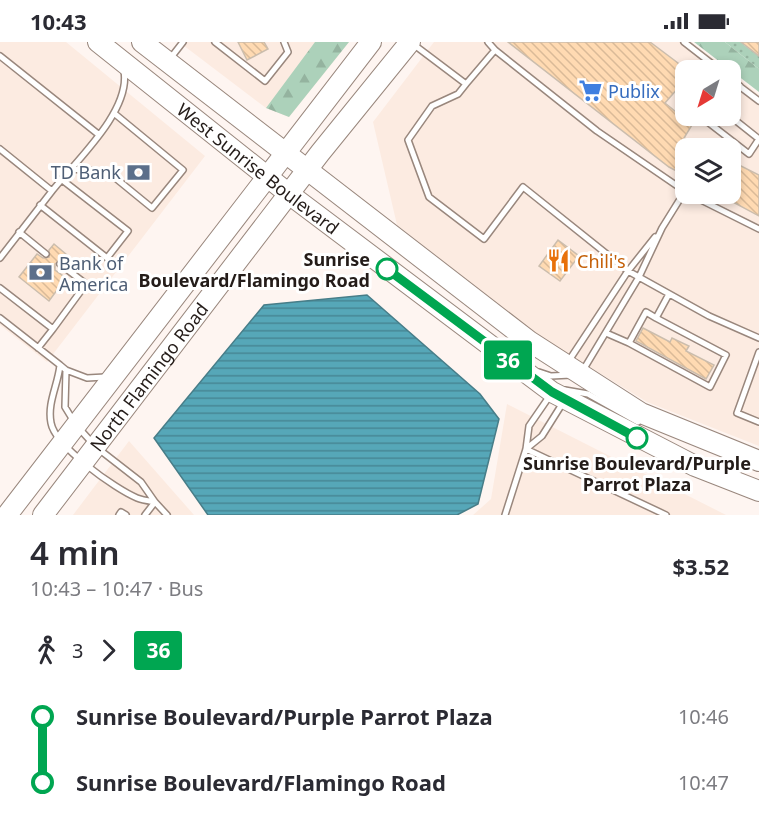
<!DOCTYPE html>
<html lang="en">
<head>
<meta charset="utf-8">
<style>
	body { margin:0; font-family:"Noto Sans",sans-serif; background:#f7f7f7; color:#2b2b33; height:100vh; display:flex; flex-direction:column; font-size:22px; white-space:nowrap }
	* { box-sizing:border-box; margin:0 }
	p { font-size:20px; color:#7c7c81 }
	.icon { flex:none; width:33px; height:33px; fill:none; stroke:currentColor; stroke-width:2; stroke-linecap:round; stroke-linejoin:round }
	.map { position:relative; height:473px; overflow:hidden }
	.details { display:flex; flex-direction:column; background:#fff; flex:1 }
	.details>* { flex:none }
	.badge { padding:0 12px; border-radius:4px; font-size:21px; line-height:39px }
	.needle { width:39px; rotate:218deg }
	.buttons { position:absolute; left:675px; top:18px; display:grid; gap:12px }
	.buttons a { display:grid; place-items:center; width:66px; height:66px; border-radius:12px; background:#fff; box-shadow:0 3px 9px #0003; font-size:30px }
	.map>.badge { position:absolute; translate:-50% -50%; box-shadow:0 0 0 3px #fff }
	.legs { display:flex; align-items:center; gap:9px; height:66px; padding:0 30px; font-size:20px }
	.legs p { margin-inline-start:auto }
	.overview { display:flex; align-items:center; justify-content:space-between; height:102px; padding:0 30px }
	h1 { font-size:33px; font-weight:600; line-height:45px }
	ul { padding:0 30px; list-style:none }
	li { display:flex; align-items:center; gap:21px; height:66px; font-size:22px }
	li i { display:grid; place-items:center; width:9px; height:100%; margin:0 8px; background:currentColor }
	li i::after { content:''; width:15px; height:15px; margin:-8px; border:4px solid; border-radius:50%; background:#fff }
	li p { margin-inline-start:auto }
	li:first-child i { background:linear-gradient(#0000 50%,currentColor 0) }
	li:last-child i { background:linear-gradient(currentColor 50%,#0000 0) }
	.status { display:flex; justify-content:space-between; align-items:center; height:42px; padding:0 30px; background:#fff; direction:ltr }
	.status svg { height:16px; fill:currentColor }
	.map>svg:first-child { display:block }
</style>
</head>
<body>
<div class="status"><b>10:43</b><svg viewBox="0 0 49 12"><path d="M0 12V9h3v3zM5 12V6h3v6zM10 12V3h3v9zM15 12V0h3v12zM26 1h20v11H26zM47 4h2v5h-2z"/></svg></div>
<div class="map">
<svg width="759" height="473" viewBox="0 0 759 473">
	<defs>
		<pattern id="grass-dots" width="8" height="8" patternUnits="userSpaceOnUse" patternTransform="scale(1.5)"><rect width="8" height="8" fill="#acd1ba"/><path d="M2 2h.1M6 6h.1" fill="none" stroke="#94b39f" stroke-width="1.8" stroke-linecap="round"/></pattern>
		<pattern id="forest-firs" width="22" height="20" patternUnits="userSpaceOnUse" patternTransform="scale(1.5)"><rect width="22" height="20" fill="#acd1ba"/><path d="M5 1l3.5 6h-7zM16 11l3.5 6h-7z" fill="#94b39f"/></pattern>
		<pattern id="water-rules" width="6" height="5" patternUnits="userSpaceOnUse" patternTransform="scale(1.5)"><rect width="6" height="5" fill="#56a7b8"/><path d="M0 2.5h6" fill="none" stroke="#478795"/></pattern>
		<pattern id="building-back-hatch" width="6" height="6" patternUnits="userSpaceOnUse" patternTransform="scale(1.5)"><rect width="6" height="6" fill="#ffdab2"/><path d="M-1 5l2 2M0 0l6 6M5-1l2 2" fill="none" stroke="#daba98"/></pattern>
	</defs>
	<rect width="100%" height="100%" fill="#fef5f1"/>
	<!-- built -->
	<path fill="#fcebe1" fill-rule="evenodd" d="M0,0H66L205,114L47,320L0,283Z
		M179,0H349L289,75L266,66Z
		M434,0H691L728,28H686V74H730L731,30L759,53V404L647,360L539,294L397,183L373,80ZM686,106H730V152H686Z
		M507,362L726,473H473L491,457Z
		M129,399L194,473H73Z"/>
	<!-- grass -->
	<path fill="url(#grass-dots)" d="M725,0H745L744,3L759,14V27Z"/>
	<!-- forest -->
	<path fill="url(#forest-firs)" d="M315,0H349L289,75L266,66Z
		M694,0H725L759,27V50Z"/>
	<!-- water -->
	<path fill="url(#water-rules)" stroke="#477d88" stroke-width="1.5" d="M367,253L480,352L499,377L478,462L457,473H208L154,396L264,263Z"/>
	<!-- building -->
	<path fill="url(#building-back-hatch)" stroke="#cbbdad" stroke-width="1.5" d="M238,0H264L268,7L247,18Z
		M508,0H650L686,27V37L665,61L692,83L684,96L705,106H686V134L669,125Z
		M741,0H759V14Z
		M735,121L759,133V174L718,152H730V128Z
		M558,198L579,214L560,239L539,224Z
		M54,202L67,213L55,222V228L66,236L49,259L19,235L37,212L43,216L49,215V208Z
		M643,286L670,300L672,296L689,304L686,309L714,323L706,337L636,299Z"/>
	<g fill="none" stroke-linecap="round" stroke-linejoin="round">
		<defs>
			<path id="lane" d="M215,0L265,39L288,10L284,0
				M488,0L495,8
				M684,0L720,28
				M413,2L466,42L495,8L597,89L686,150
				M0,14L98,92
				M169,18L183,0
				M730,37L759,59
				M466,42L458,52L432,64L408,98L429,155L484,197L523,145L628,229L709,274L759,296
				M730,56L740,44
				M700,74L749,112L759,97L730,74
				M0,107L52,149C76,119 131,69 124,29
				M70,127L108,130L152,166L183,128L115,72
				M689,152L759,187
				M40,163L107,216L128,189L61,137
				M19,190L46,212
				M0,216L52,149
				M0,246L53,287L86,242L60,222
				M0,276L60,323
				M656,276L726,313L710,345L629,301L646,270L656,276L669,252
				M606,291L629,301
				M38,306L53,287
				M759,310L737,371L759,380
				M568,320L628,229L655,195
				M60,323L66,328L65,365L76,383L96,405L141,440L155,460C149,459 142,458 137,456C115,447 55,404 51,381C47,361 58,343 60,323Z
				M66,328L87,336L105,335
				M539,330L551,334L571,333
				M582,330L639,235L662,186L685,149
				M565,348L588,352L638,380
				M526,407L529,384L551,352
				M526,407L542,394L564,359
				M119,473L121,470L126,473
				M145,473L155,460L167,473
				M505,473L526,407L666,473"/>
			<g id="highway">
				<path id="s1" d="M98,0L289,152L552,350L695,424L759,449"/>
				<path d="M142,0L529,299L641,371L759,419"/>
				<path d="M7,473L371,0"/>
				<path id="s2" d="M43,473L320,111L410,0"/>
			</g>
		</defs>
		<!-- lane casing -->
		<use href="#lane" stroke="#99877d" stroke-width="8"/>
		<!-- highway casing -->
		<use href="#highway" stroke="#99877d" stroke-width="22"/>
		<!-- lane -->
		<use href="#lane" stroke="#fff" stroke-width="5"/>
		<!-- highway -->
		<use href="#highway" stroke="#fff" stroke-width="20"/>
	</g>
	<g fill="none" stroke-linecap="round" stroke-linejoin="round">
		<defs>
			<path id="line-1" d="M387,227L552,350L637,396"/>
		</defs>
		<!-- line-1 casing -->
		<use href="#line-1" stroke="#fff" stroke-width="14"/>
		<!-- line-1 -->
		<use href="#line-1" stroke="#00a651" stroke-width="9"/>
	</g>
	<!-- icons -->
	<defs>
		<symbol id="supermarket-bare" viewBox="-9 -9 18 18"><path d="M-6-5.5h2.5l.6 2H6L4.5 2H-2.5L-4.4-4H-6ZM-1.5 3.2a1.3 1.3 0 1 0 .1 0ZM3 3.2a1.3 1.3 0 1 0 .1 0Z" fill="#3f7fe0" stroke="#fff" stroke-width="2.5" paint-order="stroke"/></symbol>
		<symbol id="bank-bare" viewBox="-9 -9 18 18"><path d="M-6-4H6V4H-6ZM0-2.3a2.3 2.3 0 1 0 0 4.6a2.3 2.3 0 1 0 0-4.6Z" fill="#5c6f8a" stroke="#fff" stroke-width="2.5" paint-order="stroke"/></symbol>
		<symbol id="restaurant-bare" viewBox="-9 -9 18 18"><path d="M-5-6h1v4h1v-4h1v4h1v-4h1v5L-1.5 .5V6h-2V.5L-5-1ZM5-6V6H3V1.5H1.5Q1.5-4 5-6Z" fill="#e8710a" stroke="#fff" stroke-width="2.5" paint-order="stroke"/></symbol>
	</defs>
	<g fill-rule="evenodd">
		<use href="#supermarket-bare" x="574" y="32" width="33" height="33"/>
		<use href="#bank-bare" x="122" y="114" width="33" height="33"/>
		<use href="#restaurant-bare" x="542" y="202" width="33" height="33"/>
		<use href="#bank-bare" x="24" y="214" width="33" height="33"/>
	</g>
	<!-- markers -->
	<g fill="#fff" stroke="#00a651" stroke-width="3">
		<circle cx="387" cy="227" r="10"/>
		<circle cx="637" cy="396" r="10"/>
	</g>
	<g text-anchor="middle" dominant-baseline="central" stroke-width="6" stroke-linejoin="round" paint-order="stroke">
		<!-- shop labels -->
		<g font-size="18" fill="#366cbe" stroke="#fff" text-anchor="start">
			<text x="608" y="49">Publix</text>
		</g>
		<!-- street labels -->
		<g font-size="18" fill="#241c19" stroke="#fff">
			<text stroke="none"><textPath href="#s1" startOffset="204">West Sunrise Boulevard</textPath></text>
			<text stroke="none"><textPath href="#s2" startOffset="174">North Flamingo Road</textPath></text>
		</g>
		<!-- service labels -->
		<g font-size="18" fill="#4e5e75" stroke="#fff" text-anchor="end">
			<text x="121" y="130">TD Bank</text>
			<text x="59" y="221" text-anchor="start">Bank of<tspan x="59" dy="21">America</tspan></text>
		</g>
		<!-- stop labels -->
		<g font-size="18" font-weight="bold" fill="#241c19" stroke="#fff" text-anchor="end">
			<text x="370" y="217">Sunrise<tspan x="370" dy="21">Boulevard/Flamingo Road</tspan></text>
			<text x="637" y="421" text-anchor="middle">Sunrise Boulevard/Purple<tspan x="637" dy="21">Parrot Plaza</tspan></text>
		</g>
		<!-- food labels -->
		<g font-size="18" fill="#c56008" stroke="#fff" text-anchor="start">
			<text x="577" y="219">Chili's</text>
		</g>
	</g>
</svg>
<div class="buttons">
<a><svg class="needle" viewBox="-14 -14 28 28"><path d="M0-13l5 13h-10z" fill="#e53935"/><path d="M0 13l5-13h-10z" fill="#7c7c81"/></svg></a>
<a><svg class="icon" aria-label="layers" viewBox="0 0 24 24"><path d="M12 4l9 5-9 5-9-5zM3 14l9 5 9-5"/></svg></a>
</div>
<b class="badge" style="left:508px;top:318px;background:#00a651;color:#fff">36</b>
</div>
<section class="details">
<div class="overview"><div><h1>4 min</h1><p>10:43 – 10:47 · Bus</p></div><b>$3.52</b></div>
<div class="legs"><svg class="icon" aria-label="walk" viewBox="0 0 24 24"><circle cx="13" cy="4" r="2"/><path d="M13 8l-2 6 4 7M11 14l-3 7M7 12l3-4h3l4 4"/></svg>3<svg class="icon" aria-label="forward" viewBox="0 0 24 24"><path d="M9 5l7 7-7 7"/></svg><b class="badge" style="background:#00a651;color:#fff">36</b></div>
<ul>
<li><i style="color:#00a651"></i><b>Sunrise Boulevard/Purple Parrot Plaza</b><p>10:46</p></li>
<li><i style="color:#00a651"></i><b>Sunrise Boulevard/Flamingo Road</b><p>10:47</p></li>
</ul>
</section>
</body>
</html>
